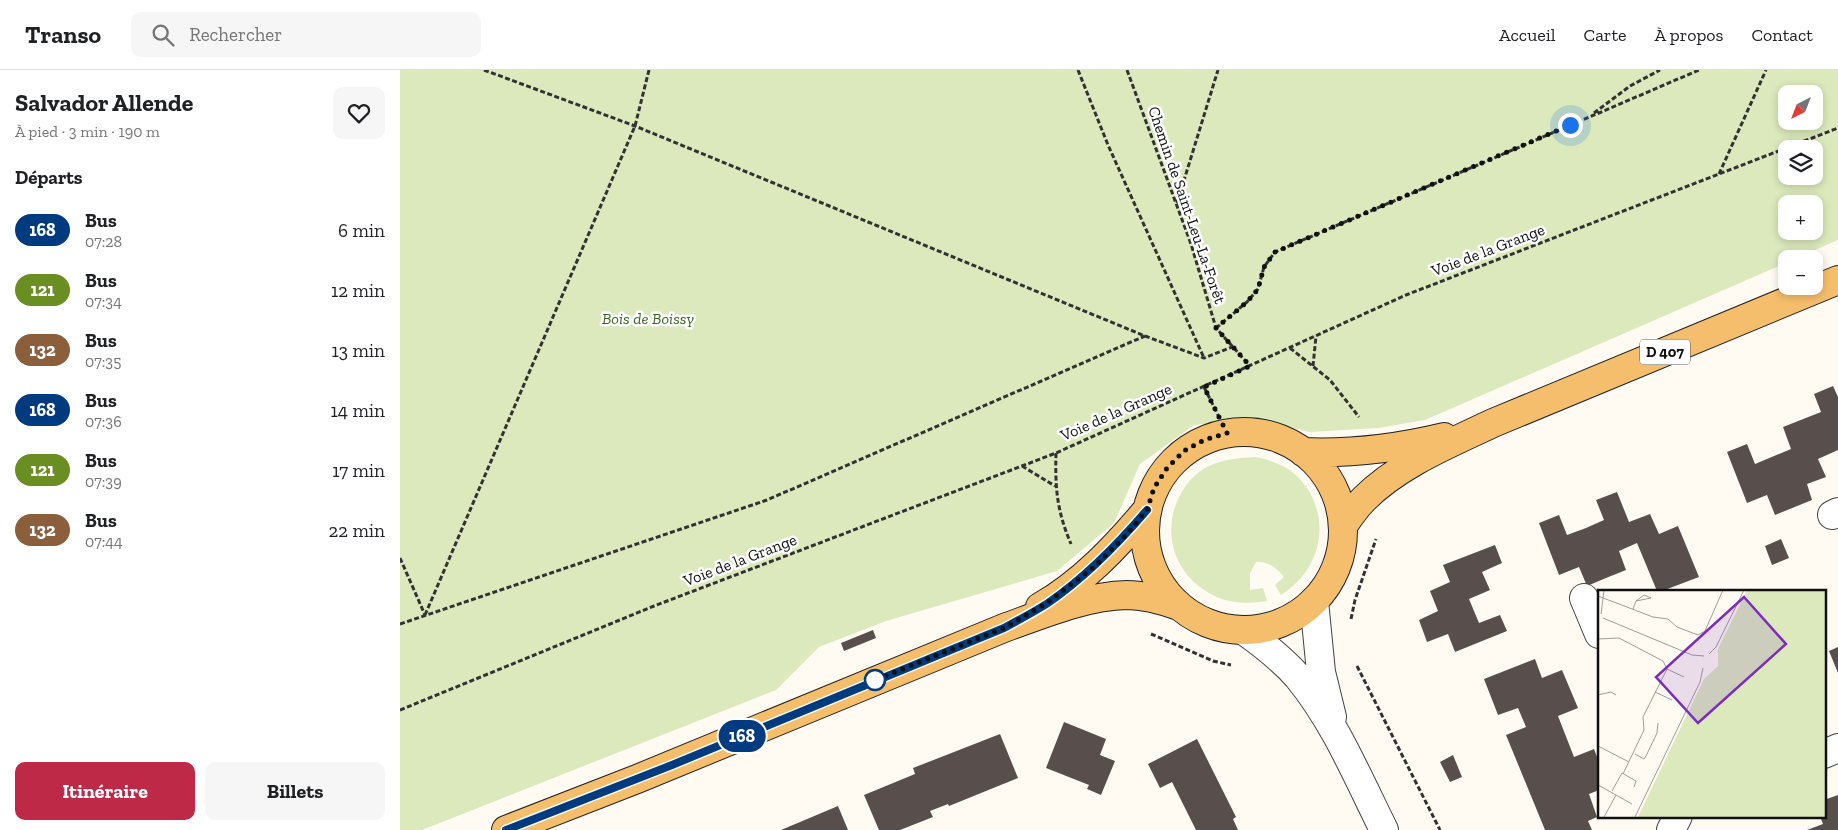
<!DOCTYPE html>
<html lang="fr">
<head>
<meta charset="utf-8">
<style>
	body { margin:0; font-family:"Zilla Slab",serif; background:#f6f6f6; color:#202124; height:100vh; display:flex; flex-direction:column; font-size:19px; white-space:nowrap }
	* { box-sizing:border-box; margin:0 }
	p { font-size:16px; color:#757577 }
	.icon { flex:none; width:28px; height:28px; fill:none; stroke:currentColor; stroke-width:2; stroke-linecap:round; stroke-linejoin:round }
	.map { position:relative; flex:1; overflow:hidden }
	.drawer { display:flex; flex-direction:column; background:#fff; width:400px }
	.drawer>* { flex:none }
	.badge { padding:0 10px; border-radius:16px; font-size:18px; line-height:32px }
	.needle { width:32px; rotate:222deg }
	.tools { position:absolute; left:1378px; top:15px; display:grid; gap:10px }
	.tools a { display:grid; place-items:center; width:45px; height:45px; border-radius:10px; background:#fff; box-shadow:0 2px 8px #0003; font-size:25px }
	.you { position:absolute; width:25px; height:25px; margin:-12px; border:4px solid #fff; border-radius:50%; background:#1a73e8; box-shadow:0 0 0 8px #1a73e833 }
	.map>.badge { position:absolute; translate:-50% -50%; box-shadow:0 0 0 2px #fff }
	h2 { padding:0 15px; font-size:19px; line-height:45px }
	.round { display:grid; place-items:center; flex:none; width:52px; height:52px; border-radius:10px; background:#f6f6f6 }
	.headline { display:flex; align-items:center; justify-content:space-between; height:85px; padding:0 15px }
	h1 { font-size:24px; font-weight:800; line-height:38px }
	.action { display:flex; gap:10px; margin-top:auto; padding:10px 15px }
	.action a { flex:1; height:58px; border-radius:10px; background:#be2948; color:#fff; font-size:20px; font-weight:800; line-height:58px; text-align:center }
	.action a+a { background:#f6f6f6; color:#202124 }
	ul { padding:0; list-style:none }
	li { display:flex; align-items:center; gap:15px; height:60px; padding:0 15px }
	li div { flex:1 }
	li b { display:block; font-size:19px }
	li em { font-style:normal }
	li .badge { min-width:55px; font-weight:700; text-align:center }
	header { display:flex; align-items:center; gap:30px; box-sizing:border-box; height:70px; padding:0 25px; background:#fff; border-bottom:1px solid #e0e0e0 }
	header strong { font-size:24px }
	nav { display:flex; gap:28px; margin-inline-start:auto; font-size:18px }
	.search { width:350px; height:45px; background:#f6f6f6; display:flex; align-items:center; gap:12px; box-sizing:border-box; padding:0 18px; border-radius:10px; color:#757577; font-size:19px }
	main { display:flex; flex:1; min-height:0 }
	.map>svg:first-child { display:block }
</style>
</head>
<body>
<header>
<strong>Transo</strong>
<div class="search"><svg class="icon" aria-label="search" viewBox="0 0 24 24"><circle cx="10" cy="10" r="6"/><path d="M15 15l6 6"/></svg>Rechercher</div>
<nav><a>Accueil</a><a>Carte</a><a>À propos</a><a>Contact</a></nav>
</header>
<main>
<section class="drawer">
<div class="headline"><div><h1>Salvador Allende</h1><p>À pied · 3 min · 190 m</p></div><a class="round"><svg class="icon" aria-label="heart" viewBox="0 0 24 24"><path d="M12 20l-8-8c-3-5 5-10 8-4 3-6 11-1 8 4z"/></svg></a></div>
<h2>Départs</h2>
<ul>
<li><span class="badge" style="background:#003b80;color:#fff">168</span><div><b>Bus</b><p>07:28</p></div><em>6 min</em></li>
<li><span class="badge" style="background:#6b8e23;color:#fff">121</span><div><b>Bus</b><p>07:34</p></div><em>12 min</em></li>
<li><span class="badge" style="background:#8b5e3c;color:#fff">132</span><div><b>Bus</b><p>07:35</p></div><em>13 min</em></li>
<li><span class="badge" style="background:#003b80;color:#fff">168</span><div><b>Bus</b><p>07:36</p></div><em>14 min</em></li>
<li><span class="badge" style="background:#6b8e23;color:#fff">121</span><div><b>Bus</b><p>07:39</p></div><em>17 min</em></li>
<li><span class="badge" style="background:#8b5e3c;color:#fff">132</span><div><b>Bus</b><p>07:44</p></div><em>22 min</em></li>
</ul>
<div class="action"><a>Itinéraire</a><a>Billets</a></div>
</section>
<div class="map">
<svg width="1438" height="760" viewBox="0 0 1438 760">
	<rect width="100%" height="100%" fill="#fffbf3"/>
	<!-- green -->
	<path fill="#dbe9bc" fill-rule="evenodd" d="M0,0H1438V170L1395,189H1386V193L1025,350L978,358L909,362L854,349L794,355L740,394L714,453L657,501L486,551L419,577L376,620L22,760H0ZM1386,24H1414V51H1386ZM1386,79H1414V106H1386ZM1386,134H1414V161H1386Z
		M855,387C867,389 878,393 888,399C896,404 904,413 909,421C931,459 917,502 881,525L875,515L884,507C877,498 868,491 856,492L850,503V520L863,518L867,531C852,533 837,534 822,529C779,513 759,469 779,427C785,415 795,403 807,397C823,389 838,388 855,387Z"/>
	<!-- building -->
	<path fill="#584f4c" d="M1433,316L1438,327V380L1418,389L1426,407L1407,414L1412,430L1375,445L1367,425L1347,433L1327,382L1347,374L1355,394L1391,379L1383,357L1421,342L1414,324Z
		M1217,422L1229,452L1250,444L1259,464L1278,456L1299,507L1262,521H1257L1237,473L1219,481L1226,500L1206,508L1187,516L1179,497L1159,505L1139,453L1159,445L1167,465L1186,458L1204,450L1196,430Z
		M1381,469L1389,488L1372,495L1365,476Z
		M1095,475L1102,493L1082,502L1090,520L1069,529L1079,553L1100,545L1107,561L1055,582L1048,564L1027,572L1019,550L1038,541L1030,521L1050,512L1043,495Z
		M473,560L476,568L444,581L441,573Z
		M1438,577V603L1429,581Z
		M1135,589L1142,608L1162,600L1178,638L1158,646L1174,687L1194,679L1199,692V720L1189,724L1197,747L1188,751L1192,760H1145L1106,665L1126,657L1118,638L1098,645L1084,609Z
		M664,652L706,669L700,685L715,691L701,725L687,719L689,715L646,698Z
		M600,664L618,708L549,736L548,734L530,741L533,747L500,760H479L464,725L515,704L513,698Z
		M797,669L836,747L833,749L838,760H796L772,712L760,718L748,694Z
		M1053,685L1062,707L1050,712L1040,692Z
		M1438,725V760H1407L1423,754L1420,746H1424V730Z
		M438,736L448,760H381Z"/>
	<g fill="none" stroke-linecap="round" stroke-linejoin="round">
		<defs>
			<path id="minor" d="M1432,445L1438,442
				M1184,528L1199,564
				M1424,684L1438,678
				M1271,760L1278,746"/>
			<path id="tertiary" d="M914,531L921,602L932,647
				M843,560C863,574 882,589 898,607C935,652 958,708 984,760"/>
			<path id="primary" d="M745 461a99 99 0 1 1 198 0a99 99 0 1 1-198 0Z
				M903,382C950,384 998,378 1044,367
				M943,456C949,447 956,437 964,429C999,394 1049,374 1093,353L1438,210
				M640,537C682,513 716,477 747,440
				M106,760L237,709L604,558C643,544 685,526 727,525C745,525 762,530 779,536"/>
		</defs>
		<!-- minor casing -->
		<use href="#minor" stroke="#434343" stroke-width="30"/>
		<!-- tertiary casing -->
		<use href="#tertiary" stroke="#434343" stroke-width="30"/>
		<!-- primary casing -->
		<use href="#primary" stroke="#212121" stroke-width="30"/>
		<!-- path -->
		<path stroke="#323232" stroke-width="3" stroke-dasharray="5 2.5" stroke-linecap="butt" d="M84,0L235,56L745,266L804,288L832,277
			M678,0L708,75L804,288
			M727,0L791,174L816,258L850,296
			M1194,43L1230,16L1260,0
			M1319,104L1366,0
			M777,133L818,0
			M816,258L847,232L858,219L864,197L875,182L1299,0
			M890,278L930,310L959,347
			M913,296L916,266
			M804,317L827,363
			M656,383C655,419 657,441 671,474
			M622,396L655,416
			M0,488L25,545
			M25,545L235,56L249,0
			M951,549L955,530L976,469
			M0,554L367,430L745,266
			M751,564L813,591L831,595
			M957,596L1040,760
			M0,640L254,536L656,383L1006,225L1438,58"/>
		<!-- minor -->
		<use href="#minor" stroke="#fff" stroke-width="28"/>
		<!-- tertiary -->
		<use href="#tertiary" stroke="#fff" stroke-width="28"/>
		<!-- primary -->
		<use href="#primary" stroke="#f5be6c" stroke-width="28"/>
	</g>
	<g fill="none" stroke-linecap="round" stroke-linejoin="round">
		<defs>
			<path id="line" d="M106,760L272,695L604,558C619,550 634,542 648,533C686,507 717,475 747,440"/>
		</defs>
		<!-- line casing -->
		<use href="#line" stroke="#fff" stroke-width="11"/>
		<!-- line -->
		<use href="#line" stroke="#003b80" stroke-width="8"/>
		<!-- walk -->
		<path stroke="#101010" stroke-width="5" stroke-dasharray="0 9" d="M475,610L468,613L604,558L647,533L694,497L727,464L747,440L754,418L767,398L784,381L804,370L827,363L804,317L850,296L816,258L847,232L858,219L864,197L875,182L1170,55"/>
	</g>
	<!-- markers -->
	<circle fill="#fff" stroke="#003b80" stroke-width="2.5" cx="475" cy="610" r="10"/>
	<g text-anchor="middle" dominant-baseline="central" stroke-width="5" stroke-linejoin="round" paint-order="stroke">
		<!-- shield labels -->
		<rect fill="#fff" stroke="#585858" stroke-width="1" x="1240" y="269.5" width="50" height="25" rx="4"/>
		<g font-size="15" font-weight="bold" fill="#101010">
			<text x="1265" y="282">D 407</text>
		</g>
		<!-- street labels -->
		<g font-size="16" fill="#101010" stroke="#fff">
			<text transform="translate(787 135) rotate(71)">Chemin de Saint-Leu-La-Forêt</text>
			<text transform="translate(1088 180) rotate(-21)">Voie de la Grange</text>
			<text transform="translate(716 342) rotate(-24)">Voie de la Grange</text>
			<text transform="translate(340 490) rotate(-21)">Voie de la Grange</text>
		</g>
		<!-- park labels -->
		<g font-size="16" font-style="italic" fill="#3a6720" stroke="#fff">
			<text x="248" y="248">Bois de Boissy</text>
		</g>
	</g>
	<!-- overview -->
	<g transform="translate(1198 520)">
		<rect width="228" height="228" fill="#fffbf3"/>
		<path d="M149,0H227V227H40L106,89L120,76V59Z" fill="#dbe9bc"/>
		<path fill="none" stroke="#9f9d98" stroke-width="1" d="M0,6L55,27L70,29L79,37L100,45L107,41L125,0M35,19L38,11L53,8L46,5L38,11M3,24L6,0M5,28L94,65L106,66M0,49L21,48L65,71L69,79L45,127L46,140L25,184M111,64L118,57L146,0M69,79L86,87M57,102L74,110M0,105L13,102L18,105M0,156L31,172M37,164L46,169L48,166L59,143L60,133M0,195L34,214M14,201L24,183L38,191L36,197M6,227L18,205M37,227L102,92L105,78"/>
		<path fill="#7b2cbf" fill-opacity="0.15" stroke="#7b2cbf" stroke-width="2.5" d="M146,7L188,54L100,133L58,87Z"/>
		<rect width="228" height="228" fill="none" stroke="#101010" stroke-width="2.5"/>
	</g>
</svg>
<div class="tools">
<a><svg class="needle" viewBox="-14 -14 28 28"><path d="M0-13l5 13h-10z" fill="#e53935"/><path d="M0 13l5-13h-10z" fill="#757577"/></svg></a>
<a><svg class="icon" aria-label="layers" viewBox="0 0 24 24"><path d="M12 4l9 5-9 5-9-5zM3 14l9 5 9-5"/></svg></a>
<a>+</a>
<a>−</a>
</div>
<div class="you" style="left:1170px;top:55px"></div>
<b class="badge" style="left:342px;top:666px;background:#003b80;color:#fff">168</b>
</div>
</main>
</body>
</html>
